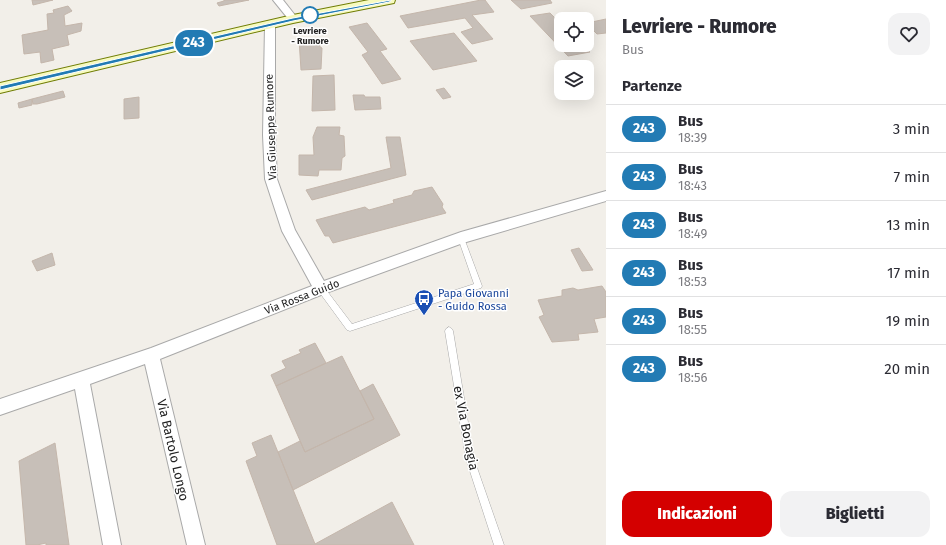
<!DOCTYPE html>
<html lang="it">
<head>
<meta charset="utf-8">
<style>
	body { margin:0; font-family:"Fira Sans",sans-serif; background:#f2f2f3; color:#2b2b33; height:100vh; display:flex; flex-direction:column; font-size:15px; white-space:nowrap }
	* { box-sizing:border-box; margin:0 }
	p { font-size:13px; color:#7c7c81 }
	.icon { flex:none; width:22px; height:22px; fill:none; stroke:currentColor; stroke-width:2; stroke-linecap:round; stroke-linejoin:round }
	.map { position:relative; flex:1; overflow:hidden }
	.panel { display:flex; flex-direction:column; background:#fff; width:340px }
	.panel>* { flex:none }
	.badge { padding:0 8px; border-radius:13px; font-size:14px; line-height:26px }
	.buttons { position:absolute; left:554px; top:12px; display:grid; gap:8px }
	.buttons a { display:grid; place-items:center; width:40px; height:40px; border-radius:8px; background:#fff; box-shadow:0 4px 16px #0002; font-size:20px }
	.map>.badge { position:absolute; translate:-50% -50%; box-shadow:0 0 0 2px #fff }
	h2 { padding:0 16px; font-size:15px; line-height:36px }
	.round { display:grid; place-items:center; flex:none; width:42px; height:42px; border-radius:12px; background:#f2f2f3 }
	.headline { display:flex; align-items:center; justify-content:space-between; height:68px; padding:0 16px }
	h1 { font-size:19px; font-weight:800; line-height:30px }
	.primary-button { display:flex; gap:8px; margin-top:auto; padding:8px 16px }
	.primary-button a { flex:1; height:46px; border-radius:12px; background:#d40000; color:#fff; font-size:16px; font-weight:800; line-height:46px; text-align:center }
	.primary-button a+a { background:#f2f2f3; color:#2b2b33 }
	ul { padding:0; list-style:none }
	li { display:flex; align-items:center; gap:12px; height:48px; padding:0 16px; border-top:1px solid #e1e1e2 }
	li div { flex:1 }
	li b { display:block; font-size:15px }
	li em { font-style:normal }
	li .badge { min-width:44px; font-weight:700; text-align:center }
	main { display:flex; flex:1; min-height:0 }
	.map>svg:first-child { display:block }
</style>
</head>
<body>
<main>
<div class="map">
<svg width="606" height="545" viewBox="0 0 606 545">
	<rect width="100%" height="100%" fill="#f2efe9"/>
	<!-- building -->
	<path fill="#c7bfb8" stroke="#c4b6ab" d="M32,0H53L33,5Z
		M224,0H249L219,6L217,3L224,1Z
		M481,0H485L494,12L472,15L493,39L472,44L461,32L473,28L465,18L408,28L400,16Z
		M511,0H550L552,3L521,9Z
		M68,6L72,11L64,15L65,26L82,23L81,31L67,35L69,45L52,49L54,60L41,63L40,52L24,54L22,35L48,30L47,14L54,13L53,10Z
		M550,13L561,24V45H582L590,52L568,56L530,16Z
		M606,19V33L597,34L587,24V23Z
		M367,23L387,49L380,51L401,79L382,84L362,55L368,52L349,27Z
		M454,33L477,61L433,70L410,41Z
		M299,39H319L320,47L322,48L321,69L301,70Z
		M334,75L335,110L312,111L313,76Z
		M444,88L451,97L443,99L436,90Z
		M63,91L65,97L37,104H33L32,99Z
		M353,95H364L365,97H380L381,109L355,110Z
		M139,97V118L124,119V99Z
		M32,99V105L19,108L18,103Z
		M317,127H340L339,135L344,136L345,156L342,158L341,170H319L318,176L299,175V155H314L313,137Z
		M386,137H400L406,175L312,200L306,190L391,168Z
		M432,187L443,204L442,207L446,213L333,243L329,236H325L316,220L365,207L369,210L394,203L393,200L412,195L414,191Z
		M579,248L593,270L582,271L571,250Z
		M52,253L55,265L37,271L32,261Z
		M602,286L606,292V317L594,319L598,332L578,334L579,340L552,342L539,317L544,315L538,300L562,296V290L573,288L578,290Z
		M315,343L326,363L276,386L271,375L286,368L282,361L301,353L299,350Z
		M342,356L374,419L305,452L276,386Z
		M373,384L400,435L293,490L278,452L300,441L305,452L374,419L360,391Z
		M271,435L315,544L392,502L414,545H277L246,461L257,456L252,443Z
		M55,443L69,545H46V543L37,545H26L19,461Z"/>
	<g fill="none" stroke-linecap="round" stroke-linejoin="round">
		<defs>
			<path id="lane" d="M461,235L463,236L464,238L482,286L481,288L350,331L347,330L317,289L318,287L321,286L324,287L352,324L474,284L458,238L459,236Z
				M449,327L452,329L453,331L474,459L504,545H494L466,459L445,331L446,329Z"/>
			<path id="street" d="M273,0H283L298,19L296,21H290Z
				M270,22L275,25V135L277,179L295,230L324,281L461,232L606,191V201L463,243L326,293L160,359L205,545H187L145,364L90,384L121,545H103L75,389L0,415V399L151,348L312,286L282,231L265,179L263,135L265,25Z"/>
			<path id="secondary" d="M369,0H395L394,3L389,4L293,23L0,93V83L293,15Z"/>
		</defs>
		<!-- lane casing -->
		<use href="#lane" stroke="#a9a9a9" stroke-width="1"/>
		<!-- street casing -->
		<use href="#street" stroke="#a9a9a9" stroke-width="2"/>
		<!-- secondary casing -->
		<use href="#secondary" stroke="#707d05" stroke-width="2"/>
		<!-- lane -->
		<use href="#lane" fill="#fff" fill-rule="evenodd"/>
		<!-- street -->
		<use href="#street" fill="#fff" fill-rule="evenodd"/>
		<!-- secondary -->
		<use href="#secondary" fill="#f7fabf" fill-rule="evenodd"/>
	</g>
	<!-- line -->
	<path fill="#227bb4" stroke="#fff" d="M389,2L293,21L0,90V86L293,18L391,0V1Z"/>
	<!-- icons -->
	<defs>
		<symbol id="bus-pin" viewBox="-11 -11 22 30"><path d="M0 17L-7.5 6A9.5 9.5 0 1 1 7.5 6Z" fill="#1a4fb4" stroke="#fff"/><path d="M-5-6H5V4H4V6H2V4H-2V6H-4V4H-5ZM-3.5-4V0h7V-4ZM-3.5 1.2v1.5H-2V1.2ZM2 1.2v1.5H3.5V1.2Z" fill="#fff"/></symbol>
	</defs>
	<g fill-rule="evenodd">
		<use href="#bus-pin" x="413" y="288" width="22" height="30"/>
	</g>
	<!-- markers -->
	<circle fill="#fff" stroke="#227bb4" stroke-width="2" cx="310" cy="15" r="8"/>
	<g text-anchor="middle" dominant-baseline="central" stroke-width="3" stroke-linejoin="round" paint-order="stroke">
		<!-- far-stop labels -->
		<g font-size="9" font-weight="bold" fill="#222" stroke="#fff">
			<text x="310" y="31">Levriere<tspan x="310" dy="10">- Rumore</tspan></text>
		</g>
		<!-- street labels -->
		<g font-size="11" fill="#222" stroke="#fff">
			<text transform="translate(271 127) rotate(-92)">Via Giuseppe Rumore</text>
			<text transform="translate(302 297) rotate(-21)">Via Rossa Guido</text>
		</g>
		<!-- transit labels -->
		<g font-size="11" fill="#164399" stroke="#fff" text-anchor="start">
			<text x="438" y="293">Papa Giovanni<tspan x="438" dy="13">- Guido Rossa</tspan></text>
		</g>
		<!-- near-street labels -->
		<g font-size="13" fill="#222" stroke="#fff">
			<text transform="translate(466 428) rotate(79)">ex Via Bonagia</text>
			<text transform="translate(173 450) rotate(77)">Via Bartolo Longo</text>
		</g>
	</g>
</svg>
<div class="buttons">
<a><svg class="icon" aria-label="locate" viewBox="0 0 24 24"><circle cx="12" cy="12" r="6"/><path d="M12 2v4M12 18v4M2 12h4M18 12h4"/></svg></a>
<a><svg class="icon" aria-label="layers" viewBox="0 0 24 24"><path d="M12 4l9 5-9 5-9-5zM3 14l9 5 9-5"/></svg></a>
</div>
<b class="badge" style="left:194px;top:43px;background:#227bb4;color:#fff">243</b>
</div>
<section class="panel">
<div class="headline"><div><h1>Levriere - Rumore</h1><p>Bus</p></div><a class="round"><svg class="icon" aria-label="heart" viewBox="0 0 24 24"><path d="M12 20l-8-8c-3-5 5-10 8-4 3-6 11-1 8 4z"/></svg></a></div>
<h2>Partenze</h2>
<ul>
<li><span class="badge" style="background:#227bb4;color:#fff">243</span><div><b>Bus</b><p>18:39</p></div><em>3 min</em></li>
<li><span class="badge" style="background:#227bb4;color:#fff">243</span><div><b>Bus</b><p>18:43</p></div><em>7 min</em></li>
<li><span class="badge" style="background:#227bb4;color:#fff">243</span><div><b>Bus</b><p>18:49</p></div><em>13 min</em></li>
<li><span class="badge" style="background:#227bb4;color:#fff">243</span><div><b>Bus</b><p>18:53</p></div><em>17 min</em></li>
<li><span class="badge" style="background:#227bb4;color:#fff">243</span><div><b>Bus</b><p>18:55</p></div><em>19 min</em></li>
<li><span class="badge" style="background:#227bb4;color:#fff">243</span><div><b>Bus</b><p>18:56</p></div><em>20 min</em></li>
</ul>
<div class="primary-button"><a>Indicazioni</a><a>Biglietti</a></div>
</section>
</main>
</body>
</html>
